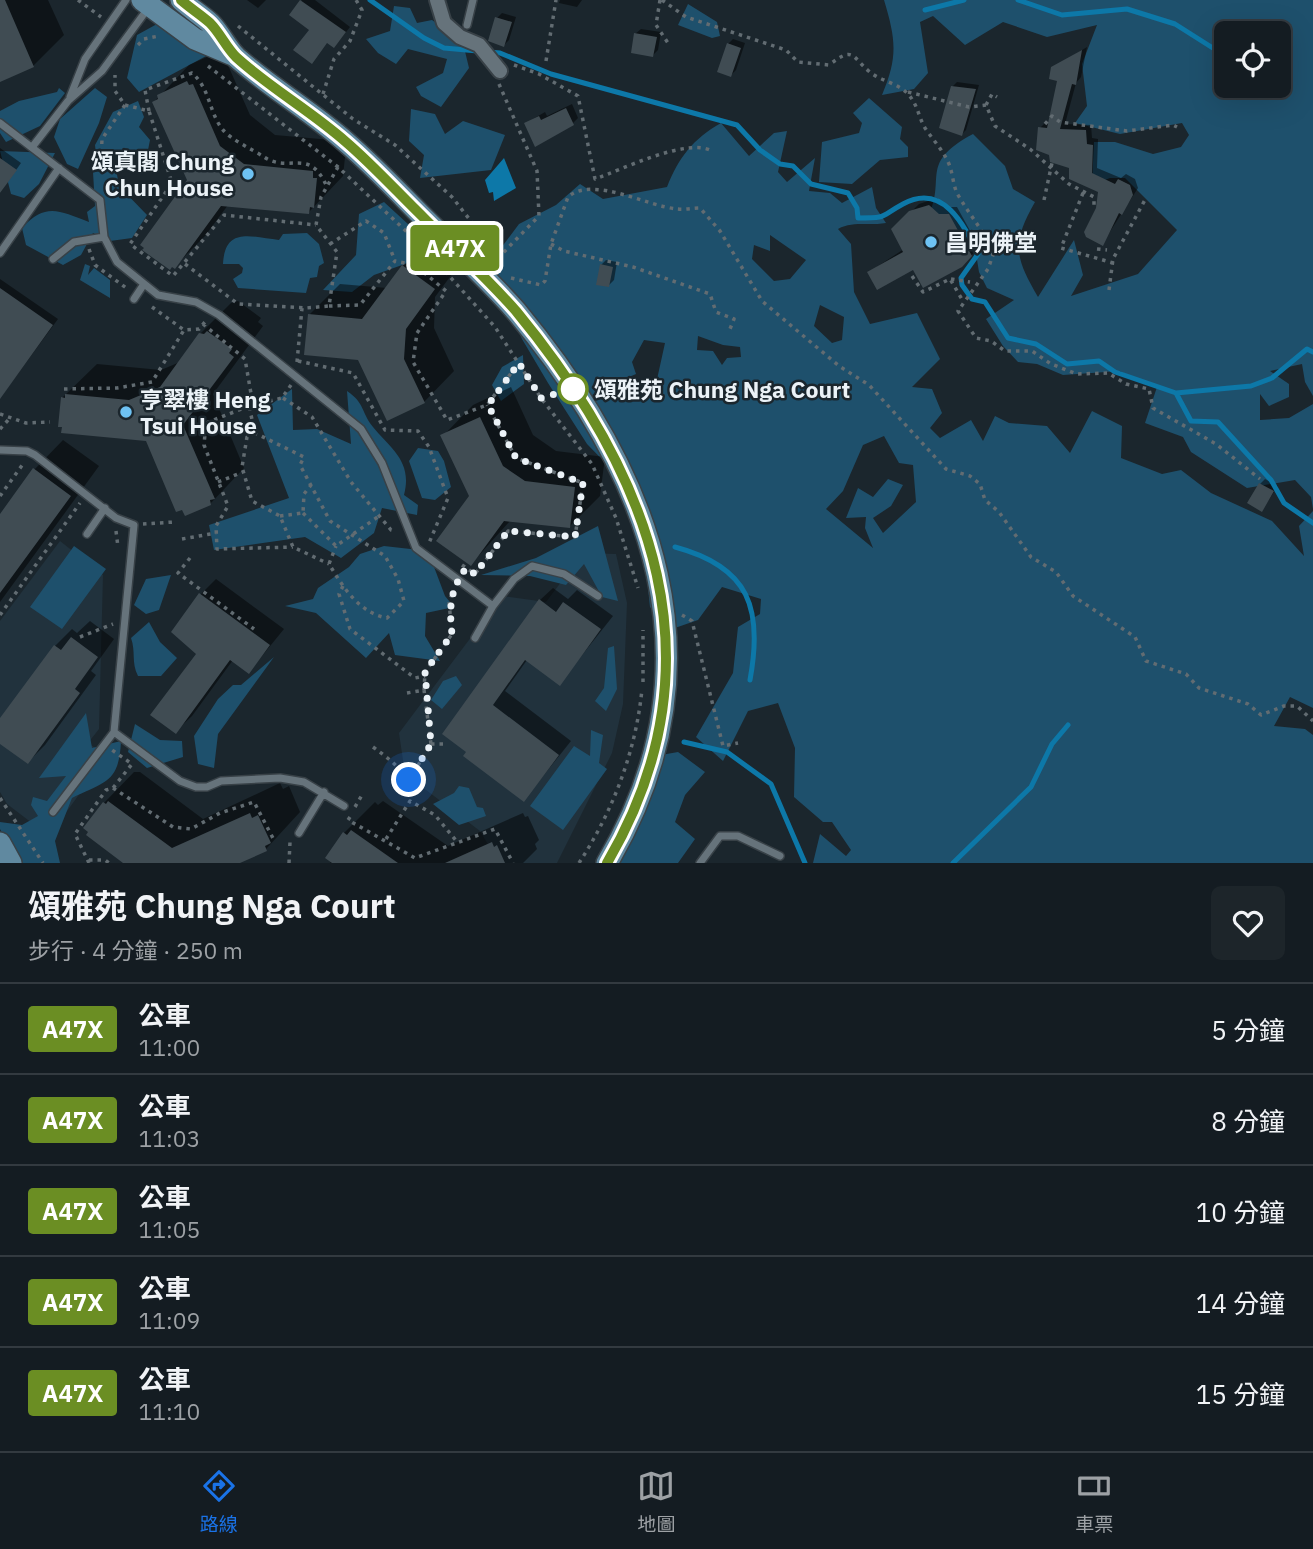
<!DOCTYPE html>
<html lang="zh-TW">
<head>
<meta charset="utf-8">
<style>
	body { margin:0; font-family:"IBM Plex Sans","Noto Sans TC",sans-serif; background:#1d252a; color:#f1f3f6; height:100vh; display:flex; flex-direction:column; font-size:26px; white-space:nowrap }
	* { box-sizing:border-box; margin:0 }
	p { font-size:23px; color:#9da1a5 }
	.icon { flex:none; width:38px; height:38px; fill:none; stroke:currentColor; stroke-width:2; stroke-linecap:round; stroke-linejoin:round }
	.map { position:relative; height:863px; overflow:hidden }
	.panel { display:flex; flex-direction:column; background:#141c22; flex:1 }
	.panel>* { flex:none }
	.badge { padding:0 14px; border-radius:5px; font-size:24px; line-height:46px }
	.buttons { position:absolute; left:1214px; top:21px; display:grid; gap:14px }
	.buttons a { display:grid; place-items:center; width:77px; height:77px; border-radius:10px; background:#141c22; box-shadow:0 7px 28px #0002,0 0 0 2px #333a40; font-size:35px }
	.you { position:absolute; width:35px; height:35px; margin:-18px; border:5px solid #fff; border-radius:50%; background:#1a73e8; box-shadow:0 0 0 10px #1a73e833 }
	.map>.badge { position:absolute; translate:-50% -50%; box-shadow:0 0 0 4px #fff }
	.round { display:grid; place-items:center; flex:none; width:74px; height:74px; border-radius:10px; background:#1d252a }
	.head { display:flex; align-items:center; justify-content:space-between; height:119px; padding:0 28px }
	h1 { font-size:33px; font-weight:700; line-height:52px }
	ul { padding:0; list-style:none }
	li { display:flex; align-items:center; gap:21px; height:91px; padding:0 28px; border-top:2px solid #333a40 }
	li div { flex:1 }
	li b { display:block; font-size:26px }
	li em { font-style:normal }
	li .badge { min-width:77px; font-weight:700; text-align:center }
	.tab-bar { display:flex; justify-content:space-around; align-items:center; height:98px; border-top:2px solid #333a40; background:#141c22; font-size:19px; color:#9da1a5 }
	.tab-bar a { display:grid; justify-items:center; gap:4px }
	.tab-bar .selected { color:#1a73e8 }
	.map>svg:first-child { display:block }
</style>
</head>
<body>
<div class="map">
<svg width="1313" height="863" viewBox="0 0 1313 863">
	<rect width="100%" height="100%" fill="#1b262d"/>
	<!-- built -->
	<path fill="#21323d" d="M60,541L103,575L99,729L88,743L107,756L49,836L7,804L0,792V621Z
		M583,553L616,554L627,603L623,704L612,753L557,863H499L480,831L405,774L399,733L502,596L546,602Z"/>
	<!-- green -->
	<path fill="#1e506c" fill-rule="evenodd" d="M884,0H1313V396L1305,382L1302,364L1270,371L1289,384V397L1269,406L1260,394V420L1289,418L1313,404V509L1311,497L1295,480L1247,488L1191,452L1183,437L1145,423L1157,387L1139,382L1120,371L1063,375L1037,364L1018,362L1003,346L986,319L1014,300L987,288L979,272L972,229L953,264L925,222C950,179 915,165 973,134L1005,166L1013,189L1035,202C1011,244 1015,257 1038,297L1074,240L1083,275L1071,296L1138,274L1177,230L1125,178H1110L1092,185L1094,142H1115L1153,154L1181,147L1189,135L1182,123L1120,134L1075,123L1087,106L1082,64L1097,25L1047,37L1003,22L965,45L933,16L920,22L928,73L914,89L882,95C898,57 896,40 884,0ZM1227,33H1279V86H1227Z
		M688,4L717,22L720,36L712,38L678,25Z
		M394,6L410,8L417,23L432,20L463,43L469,68L441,107L421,96L416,87L443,73L447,59L408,49L396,64L378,53L366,39L390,31Z
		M157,24L208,55L139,92L127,78L137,35Z
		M59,88L65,93L40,126L6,142L0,133V111L19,101L57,92Z
		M95,88L107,97L99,123L78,169L67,164L54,137L60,119Z
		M869,98L902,127L900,139L908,147V157L880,160L852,184L819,182L822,142L859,133L862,123L853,113Z
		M138,101L144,117L139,127L150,140L148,150L96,155L95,145L113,112Z
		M411,109L435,114L445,134L463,121L505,135L491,170L420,178L424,155L409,141Z
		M721,123L749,156L774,133L787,131L778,172L787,182L815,158L809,191L830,193L842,203L872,187L876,208L886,223C869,226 853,221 838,229L851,244L854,292L870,324L917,313L940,359L912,387L932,389L942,413L930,428L940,438L971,420L983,441L995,416L1009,423L1047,426L1070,453L1092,411L1122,426L1121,458L1162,474L1181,470L1211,493L1272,521L1304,556L1299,526L1313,511V708L1290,697L1274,726L1305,729L1313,735V863H813L820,834L846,856L851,850L832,822H823L794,797L795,748L778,703L748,711L723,761L696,737L733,673L738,627L760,614L761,599L722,587L698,620L672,629L650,607L643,543L626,484L587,444L548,383L522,339L489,264L519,224L556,205L580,184L603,199L667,187C679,157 693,139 721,123ZM770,235L806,260L790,279L774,281L752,259L754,245L770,251ZM820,305L844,317L842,340L832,343L814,326ZM698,336L723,345L740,347L741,357L727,358L722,365L713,351L697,350ZM644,340L665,343L654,393L645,392L629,377L636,374L632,362ZM884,436L899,463L913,465L916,502L883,533L873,518L891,506L903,485L888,479L873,497L858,488L846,518L866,517L865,528L873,548L826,509L843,491L863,445Z
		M0,151L55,153L39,184L24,198L11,194Z
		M116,169L119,186L147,215L132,238L110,241L93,233L81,255L63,265L26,245L22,228C46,202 59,211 89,222L87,212L95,206L93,172Z
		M384,202L421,236L419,259L374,275L352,292L323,290L356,255L359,214Z
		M307,233L319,244L324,263L319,266L317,277L310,278L306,293L238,288L233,279L242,273L243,268L239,264H223C225,226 251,237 279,240L283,234Z
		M85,264L90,266L88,275L94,268L110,280V298L80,280Z
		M523,355L524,384L501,401L492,385L502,367Z
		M292,389L293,430L317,429L351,444L347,391C365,403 361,412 373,427C390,448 413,461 404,495L418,505L417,515L382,508L374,533L341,558L305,537L214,550L209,525L289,498L257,415Z
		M418,448L438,451L444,461L451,487L435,500L422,498L409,461Z
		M598,526L618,601L602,597L584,564L566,585L530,576L481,575L536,558Z
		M74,546L106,569L62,629L30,607Z
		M384,546L428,551L445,596L454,607L426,613L425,636L440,661L395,655L389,633L366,658L316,613L285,606L313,599L318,588L349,567L360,554Z
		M171,575L159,610L146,614L134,605L146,579Z
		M149,622L160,642L177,658L161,676H138C131,662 136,652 131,638Z
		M614,646L617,689L606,711L595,701L604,688L608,648Z
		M274,657L218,734L214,768L198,764L194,736L218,699L233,685H241Z
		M456,676L462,685L442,709L431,700L443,681Z
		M86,713L92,748L121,741C119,783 106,781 72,798L55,841L60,863H18L0,829V822L22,825L38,816L31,805L33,797L47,801L66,776L39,778Z
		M135,724L160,740L182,741L183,757L147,768L128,752Z
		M591,730L603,735L599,763L607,769L563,830L530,806L574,746L590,756Z
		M678,752L705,772L685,795L675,822L695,839L678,863H615L661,755Z
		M459,786L469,788L477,807L483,808L486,816L459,825L433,804L454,793Z"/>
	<!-- water -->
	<path fill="#0d78a8" d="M504,158L516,188L494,201L493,192L489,193L485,180Z"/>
	<!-- shadow -->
	<path fill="#0007" d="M0,0H48L64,35L33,66L0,80Z
		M247,0H266L258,8Z
		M302,0H315L350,27L339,41L292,14Z
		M560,0H582L577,7L559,3Z
		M502,13L516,17L509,40L504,45L497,18Z
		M641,29L661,32L658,50L653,55L635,34Z
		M733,39L745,43L736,70L731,75L728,44Z
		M1087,47L1081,77L1076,83L1065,124L1091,125L1092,138L1098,139L1097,168L1121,178L1126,174L1135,179L1138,188L1102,244L1098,208L1100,191L1070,166L1040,128L1046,122L1050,123L1059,79L1053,68Z
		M218,52L223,54L250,115L275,135L343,141L346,148L343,176L309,212L228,205L205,236L175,266L189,180L154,102L189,65Z
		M957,82L979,85L966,130L962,134L953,86Z
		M572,104L578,118L573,123H526L545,112L547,116Z
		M0,148L21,163L0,193Z
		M937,198L947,207H957L979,247L970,257L869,272L904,249L893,230L919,204Z
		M433,236L464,258L435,297L434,328L454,371L424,402L359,358L310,314L340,284L387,288L403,266Z
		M606,260L617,262L614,280L609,285L601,265Z
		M0,279L58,319L0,398Z
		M238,301L261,318L258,322L263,326L213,394L244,468L210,504L147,439L62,398L97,364L161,370L180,362L200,334L231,303Z
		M511,387L533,435L556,451L605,457L600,496L570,526L511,520L471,564V496L443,436L473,405Z
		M63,440L99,466L0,602V517L34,470Z
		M1265,479L1278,486L1262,510L1260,484Z
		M216,579L284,629L249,672L233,660L192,716L176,731L198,654L200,595Z
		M553,588L568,599L577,590L613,616L560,683L527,660L505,691L571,741L524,800L465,755L540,600Z
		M90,621L114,639L91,671L96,675L45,745L28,762L0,742V721L55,646L72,629L77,633Z
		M134,772H140L203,819L280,783L283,789L289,786L300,812L266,849L236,863L86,828L104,803Z
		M383,801L448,846L523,813L525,817L528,816L539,840L535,844L537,849L523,863H330L332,861L327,857L344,833L375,802L378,805Z"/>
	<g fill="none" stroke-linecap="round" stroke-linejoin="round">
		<!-- stream -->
		<path stroke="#0d78a8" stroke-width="5" d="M370,0L424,38L444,48L500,53L551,74L737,125L760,150L780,164L793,166L811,184L848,193L857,208L858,218C889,218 879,217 903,204C943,182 964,225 978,254L961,278L962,285L972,299L985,302L1008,338L1036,344L1067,364L1099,361L1115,372L1176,393L1191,421L1218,422L1271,480L1284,503L1313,523
			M1018,0L1062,15L1127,9L1175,24L1227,57
			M925,10L964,0
			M1176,393L1251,386L1272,378L1307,349L1313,352
			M675,547C750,567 763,609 750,680
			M684,742L727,752L771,784L805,863
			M953,863L1031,787L1052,744L1068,725"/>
	</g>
	<!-- building -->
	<path fill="#404c53" d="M0,0H5L34,67L0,82Z
		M300,0L346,32L334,48L327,43L312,64L293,50L309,30L289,15Z
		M495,17L512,22L504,47L488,41Z
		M634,33L657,37L653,57L631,53Z
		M727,43L741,48L731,77L717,72Z
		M1082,50L1076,85L1072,84L1060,129L1086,130L1087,144L1093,145L1092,173L1115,184L1118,179L1130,185L1133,195L1122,215L1119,213L1103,246L1086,237L1084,232L1096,208L1098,192L1069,179V168L1050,162L1049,155L1036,150L1038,127L1047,128L1057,81L1049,79L1051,67Z
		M187,81L189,85L193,84L220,146L244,164L313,171V178H317L314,208L310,207L309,214L221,206L175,269L172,267L170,270L142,250L144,248L140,245L187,180L152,102L158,99L157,95Z
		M951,86L976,89L962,136L939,128Z
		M566,108L574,125L535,147L524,123L539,116L541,120Z
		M0,158L17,170L0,193Z
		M929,205L939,214H949L972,256L962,267L923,288L913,270L877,290L867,272L903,252L891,229L909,211Z
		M600,264L613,267L609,287L596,285Z
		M402,265L435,289L406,329L404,359L425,403L387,421L358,360L304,355L308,314L362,319Z
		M0,288L53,325L0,399Z
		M207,331L232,349L229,353L234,357L183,425L215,499L210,500L211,505L185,516L182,510L176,512L146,441L61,433L62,427H58L61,397L65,398V394L129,400L160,387L199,333L204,334Z
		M480,417L503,466L525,481L575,487L570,528L504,521L471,566L436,541L469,496L440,435Z
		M33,468L71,496L0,593V514Z
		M1259,483L1274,491L1262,512L1247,503Z
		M199,593L270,645L249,674L230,660L176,734L150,715L196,654L171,632Z
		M539,599L556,612L563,602L601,629L560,686L525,660L493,705L559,755L524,802L463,756L466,752L442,734Z
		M71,637L98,657L75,689L80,693L28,764L0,744V718L54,645L61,650Z
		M108,801L172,848L250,813L252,818L258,815L271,843L265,846L267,851L240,863H123L86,835L88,832L83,828L103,802L106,804Z
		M351,830L398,863H332L325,858L343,832L347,835Z
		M492,842L494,847L497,845L505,863H445Z"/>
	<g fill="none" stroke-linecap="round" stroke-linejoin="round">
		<defs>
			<path id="lane" d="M467,25L473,0
				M70,97L85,59L126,0
				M0,123L100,200L104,237L117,262L158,295L196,302L219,315L361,429L382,463L416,548L493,606L514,579L532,566L564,574L598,596
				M33,146L68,101L102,71L149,7
				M0,253L59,168
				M53,259L74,242L104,237
				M134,299L144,284
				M0,450L27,451L35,455L116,518L134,525L114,732L53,812
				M87,534L105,508
				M475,638L493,606
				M114,732L180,781L196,787H207L221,781L280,778L304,782L344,806
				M299,833L324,792
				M700,863L720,836H738L780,856"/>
			<path id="street" d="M437,0L444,23L460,37L479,45L500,71"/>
			<path id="secondary" d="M142,0L195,39L233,55
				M181,0C190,8 201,15 210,23C220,33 226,47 236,57C271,88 311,111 346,142C374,166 400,194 426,220C456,250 488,279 516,311C653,476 725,664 607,863
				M0,843L11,863"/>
		</defs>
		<!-- lane casing -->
		<use href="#lane" stroke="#384147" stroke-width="10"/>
		<!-- street casing -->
		<use href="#street" stroke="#384147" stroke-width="18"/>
		<!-- secondary casing -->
		<use href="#secondary" stroke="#384147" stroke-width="24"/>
		<!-- path -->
		<path stroke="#626c72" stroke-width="3.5" stroke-dasharray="3.5 5" stroke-linecap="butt" d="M78,0L101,17
			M660,0L656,25L668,43
			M662,0L686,17L786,50L798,62L829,65C855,45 851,57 871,73C882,81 899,84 908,94C918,105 918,116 925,128C933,140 943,150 949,164C953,174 953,186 958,195C970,216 985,231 993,255L988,269L958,311L976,338L991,341L1005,351H1032L1051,364L1077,374L1108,373L1126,384L1149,389L1153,408L1216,444L1260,479
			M238,26L353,119L395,145L452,197L499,257L498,266
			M138,45L144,39L159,36
			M546,61L556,0
			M514,65L539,74L578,96L595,179C621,170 687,137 712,151
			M208,66L338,167L425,249L495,327L541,398L592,464L616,518L638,588
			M499,84L537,171L539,216L499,257
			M908,92L969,107L986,105L995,126L1030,149L1069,184L1094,197V208
			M323,94L334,59L350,41L362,10L356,0
			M125,105L149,111L172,183L130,244L173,276L224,215L316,225
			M986,105L992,94L997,97
			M149,111L145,90L192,73C210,88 209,113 223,130C233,141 252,149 264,157C290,174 309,146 327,187
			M1045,124L1052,116L1060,122L1127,131L1173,125L1177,127
			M101,161L102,139L125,105L115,91V75
			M1083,193L1061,248L1117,264
			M1044,200L1052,163
			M330,244L366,221L384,233L395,261
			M551,244L564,251L633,267L710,294L716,312L734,319L730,329
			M89,249L95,265L129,290
			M1097,249L1107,250
			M185,264L238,304L306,308L329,306L337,252L316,225L321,197L338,167
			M912,276L923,292L950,279L963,301
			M511,278L541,285L545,281L551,244L568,197C593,175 648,207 678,209C685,210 692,208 700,208L720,231L762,301L839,366L869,385L946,469L970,476L980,484L985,500L999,512L1031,557L1056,572L1073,596L1135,637L1146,661L1186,674L1199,688L1248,704L1261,715L1284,706H1297L1313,721
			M951,279L970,282
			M1109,290L1113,259L1146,198
			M329,306L360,305L395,261L415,265L446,291L417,333L413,362L447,420L487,405L518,364
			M152,307L184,330
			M203,324L245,359L253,405
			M298,361L353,373L385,430L418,431L429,447L448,498L429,543
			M297,362L302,308
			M291,385L282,398L249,406L255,433L304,457L300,465L330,521L385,556L398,579L404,601L387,618C359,613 343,587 329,564L336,546
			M64,389L117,388L152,382L184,330L199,329L205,322
			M283,398L312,417L351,482L391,530L396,531
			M249,406L206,423L204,445L228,506L216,526L217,549L293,547
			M0,414L26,423L50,422
			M0,429L10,418
			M255,433L247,437L242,467L252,501L280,516L293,547L329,564
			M218,482L243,472
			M0,496L23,464
			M303,513L336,546L379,516
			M280,516L303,513L304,494L311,485
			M143,524L174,522
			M116,531L118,547
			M182,539L216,533
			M190,558L178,573L254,629
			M462,565L475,574L508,531L575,537L583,483L516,458L487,405
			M343,586L339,594L350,629L415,678L425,676
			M0,615L80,503
			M682,615L692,621L723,746L738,743
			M80,637L113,624
			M643,682V630
			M407,693L424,690L425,672L452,634L449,602L453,591
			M431,744H448
			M373,747C396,764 408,772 410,801
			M409,780L431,744L424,690
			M113,788L173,827L191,829L220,813L254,802L275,842
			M0,798L43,863
			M355,807L362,795
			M350,817L348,820L415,858L495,829L513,863
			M386,839L410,801L435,815L458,843
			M89,860H105L109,863
			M89,863L75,834L106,790L113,788L132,764L112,750
			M289,863L290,842
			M579,863C613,811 636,751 642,689"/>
		<!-- lane -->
		<use href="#lane" stroke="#66737b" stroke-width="7"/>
		<!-- street -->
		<use href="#street" stroke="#66737b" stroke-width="14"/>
		<!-- secondary -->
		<use href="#secondary" stroke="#6089a0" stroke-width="21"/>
	</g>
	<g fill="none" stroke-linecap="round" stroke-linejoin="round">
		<defs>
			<path id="line" d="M181,0C190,8 201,15 210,23C220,33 226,47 236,57C270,88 311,111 346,142C374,166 399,194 426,220C456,250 488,279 516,311C653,477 724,664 607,863"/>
		</defs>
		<!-- line casing -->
		<use href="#line" stroke="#fff" stroke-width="16"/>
		<!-- line -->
		<use href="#line" stroke="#6b8e23" stroke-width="10"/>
		<!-- walk -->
		<path stroke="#ebf2f7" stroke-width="7" stroke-dasharray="0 12.6" d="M409,780L431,744L425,672L452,634C449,607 450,590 466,568L475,574L508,531L575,537L583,483L516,458L488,405L519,363L541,398L573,389"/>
	</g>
	<!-- markers -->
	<g fill="#6ec2f3" stroke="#1b262d" stroke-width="2.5">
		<circle cx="248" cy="174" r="7"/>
		<circle cx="931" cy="242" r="7"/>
		<circle cx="126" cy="412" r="7"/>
	</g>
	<circle fill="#fff" stroke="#6b8e23" stroke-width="3.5" cx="573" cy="389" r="14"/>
	<g text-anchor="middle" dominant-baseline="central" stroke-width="5" stroke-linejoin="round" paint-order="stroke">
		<!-- poi labels -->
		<g font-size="23" font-weight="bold" fill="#ebf2f7" stroke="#1b262d" text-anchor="start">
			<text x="234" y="161" text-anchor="end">頌真閣 Chung<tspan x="234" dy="26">Chun House</tspan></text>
			<text x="945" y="242">昌明佛堂</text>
			<text x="140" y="399">亨翠樓 Heng<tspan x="140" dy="26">Tsui House</tspan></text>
		</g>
		<!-- stop labels -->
		<g font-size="23" font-weight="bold" fill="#ebf2f7" stroke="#1b262d" text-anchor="start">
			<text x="594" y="389">頌雅苑 Chung Nga Court</text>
		</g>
	</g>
</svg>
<div class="buttons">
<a><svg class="icon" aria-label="locate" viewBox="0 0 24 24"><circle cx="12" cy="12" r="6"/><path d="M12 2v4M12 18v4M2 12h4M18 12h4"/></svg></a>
</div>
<div class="you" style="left:409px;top:780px"></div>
<b class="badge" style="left:455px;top:248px;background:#6b8e23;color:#fff">A47X</b>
</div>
<section class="panel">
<div class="head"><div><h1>頌雅苑 Chung Nga Court</h1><p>步行 · 4 分鐘 · 250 m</p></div><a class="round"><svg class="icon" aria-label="heart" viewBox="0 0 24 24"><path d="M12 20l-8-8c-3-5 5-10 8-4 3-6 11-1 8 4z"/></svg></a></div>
<ul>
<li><span class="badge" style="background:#6b8e23;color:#fff">A47X</span><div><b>公車</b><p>11:00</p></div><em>5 分鐘</em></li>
<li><span class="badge" style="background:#6b8e23;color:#fff">A47X</span><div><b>公車</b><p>11:03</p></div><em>8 分鐘</em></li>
<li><span class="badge" style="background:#6b8e23;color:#fff">A47X</span><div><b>公車</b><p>11:05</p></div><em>10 分鐘</em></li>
<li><span class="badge" style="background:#6b8e23;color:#fff">A47X</span><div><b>公車</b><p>11:09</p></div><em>14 分鐘</em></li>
<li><span class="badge" style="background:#6b8e23;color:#fff">A47X</span><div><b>公車</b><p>11:10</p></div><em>15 分鐘</em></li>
</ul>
</section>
<nav class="tab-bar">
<a class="selected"><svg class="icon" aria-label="directions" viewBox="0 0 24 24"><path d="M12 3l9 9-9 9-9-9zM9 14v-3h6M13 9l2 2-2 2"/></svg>路線</a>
<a><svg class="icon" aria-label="map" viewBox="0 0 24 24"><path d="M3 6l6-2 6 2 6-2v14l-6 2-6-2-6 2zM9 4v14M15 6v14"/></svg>地圖</a>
<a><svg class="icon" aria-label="tickets" viewBox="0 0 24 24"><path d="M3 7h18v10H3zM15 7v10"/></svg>車票</a>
</nav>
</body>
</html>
